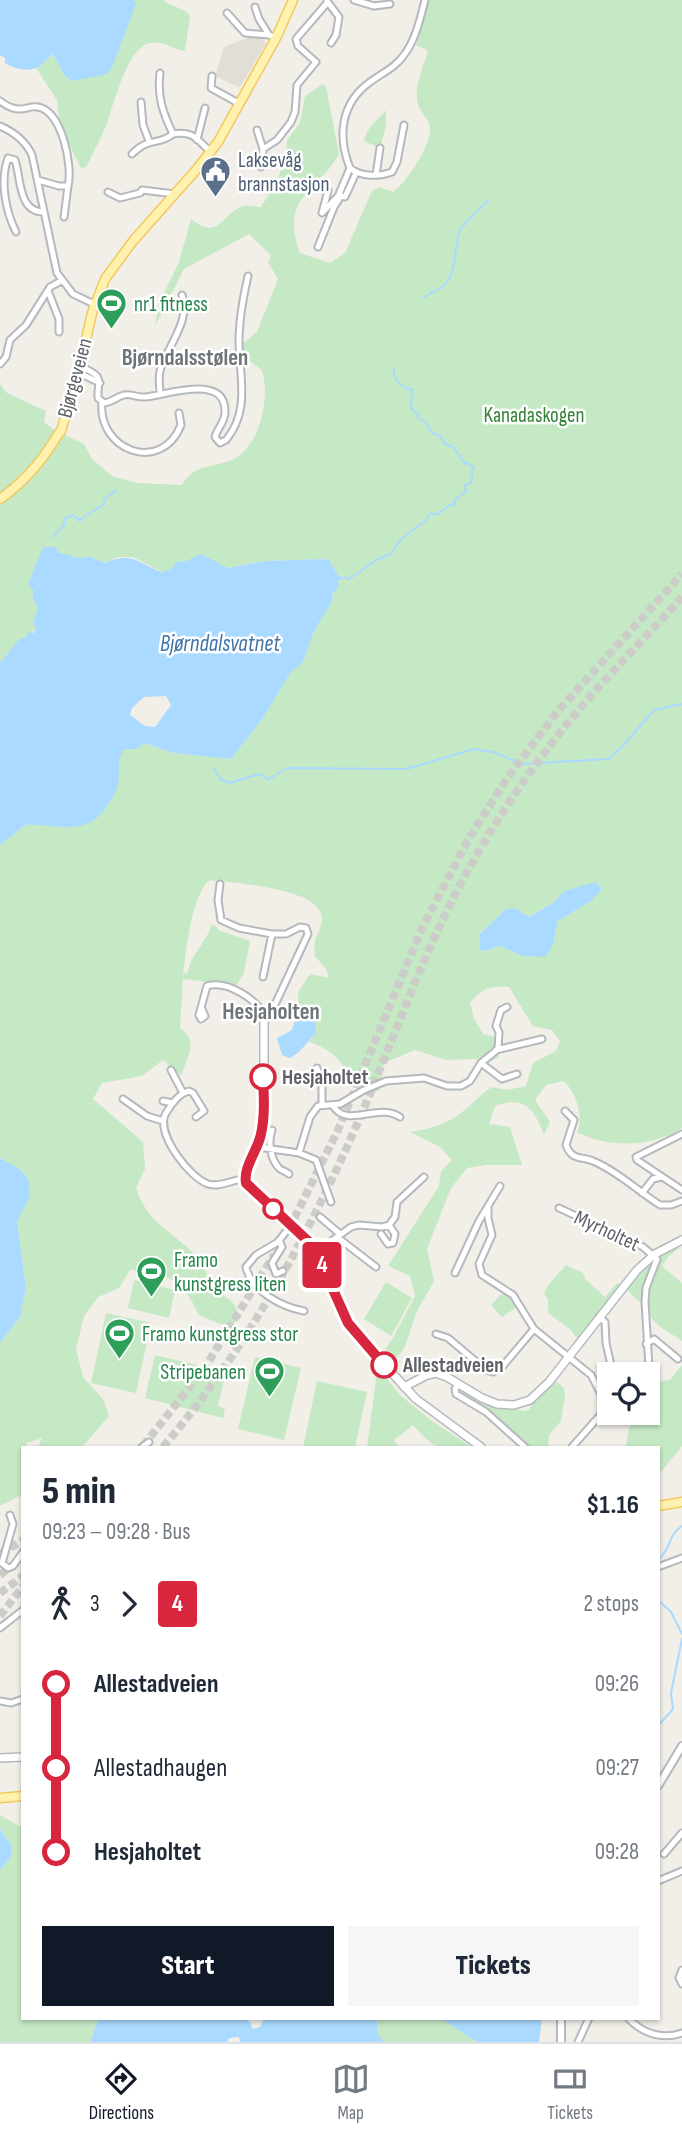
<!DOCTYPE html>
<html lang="en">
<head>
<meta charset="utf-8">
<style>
	body { margin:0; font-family:"Sofia Sans Condensed",sans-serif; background:#f6f6f7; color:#1f2937; height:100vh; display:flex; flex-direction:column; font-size:26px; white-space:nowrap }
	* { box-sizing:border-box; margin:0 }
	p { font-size:23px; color:#747a83 }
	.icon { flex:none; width:38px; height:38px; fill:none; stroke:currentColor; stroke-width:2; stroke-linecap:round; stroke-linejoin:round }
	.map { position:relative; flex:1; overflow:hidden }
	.panel { position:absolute; left:21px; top:1446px; width:639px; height:574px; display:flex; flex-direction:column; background:#fff; border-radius:0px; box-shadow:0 2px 5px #0004 }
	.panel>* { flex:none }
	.badge { padding:0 14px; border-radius:5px; font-size:24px; line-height:46px }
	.tools { position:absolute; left:597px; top:1362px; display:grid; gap:14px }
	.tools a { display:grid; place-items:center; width:63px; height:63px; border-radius:0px; background:#fff; box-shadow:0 2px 5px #0004; font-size:35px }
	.map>.badge { position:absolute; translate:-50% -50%; box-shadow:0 0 0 4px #fff }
	.legs { display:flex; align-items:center; gap:10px; height:77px; padding:0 21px; font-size:23px }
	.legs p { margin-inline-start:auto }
	.head { display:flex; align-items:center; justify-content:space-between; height:119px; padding:0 21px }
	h1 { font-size:38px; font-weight:800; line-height:52px }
	.cta { display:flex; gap:14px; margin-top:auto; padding:14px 21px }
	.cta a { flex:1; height:80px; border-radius:0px; background:#111827; color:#fff; font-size:28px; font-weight:800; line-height:80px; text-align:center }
	.cta a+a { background:#f6f6f7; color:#1f2937 }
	ul { padding:0 21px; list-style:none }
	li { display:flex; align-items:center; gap:24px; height:84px; font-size:26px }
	li i { display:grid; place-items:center; width:10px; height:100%; margin:0 9px; background:currentColor }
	li i::after { content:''; width:18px; height:18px; margin:-9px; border:5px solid; border-radius:50%; background:#fff }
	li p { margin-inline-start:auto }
	li:first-child i { background:linear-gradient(#0000 50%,currentColor 0) }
	li:last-child i { background:linear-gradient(currentColor 50%,#0000 0) }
	.tabs { display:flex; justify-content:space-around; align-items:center; height:98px; border-top:2px solid #e0e1e3; background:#fff; font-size:19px; color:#747a83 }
	.tabs a { display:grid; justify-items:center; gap:4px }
	.tabs .on { color:#111827 }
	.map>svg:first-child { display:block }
</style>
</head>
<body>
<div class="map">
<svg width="682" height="2042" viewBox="0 0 682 2042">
	<rect width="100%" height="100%" fill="#f1efe8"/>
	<!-- education -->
	<path fill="#e1ded6" d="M253,36L262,38L266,43L241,86L238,87L215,76L223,50L226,46Z"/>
	<!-- green -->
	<path fill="#c5e8c5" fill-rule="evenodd" d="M133,0H163C171,8 183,6 190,16L185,51C173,49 162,40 149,43C127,49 114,104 107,123C101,138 93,153 86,167L81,168L60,127L57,100L36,68L53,54L65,76L72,81L127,25L135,6Z
		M428,0H682V1128C657,1144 626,1147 597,1140C589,1138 585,1134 577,1133C584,1116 576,1093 564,1081L546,1085L535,1100L550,1122L544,1135C535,1109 524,1095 495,1106L489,1124L510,1127L522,1165H487L467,1168L451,1188L427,1249L434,1281L417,1311L404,1349L394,1360L385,1349L393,1338L415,1296L410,1276L388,1266L439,1186L441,1171L452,1160L440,1147L410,1132C426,1130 450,1123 462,1112C474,1103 479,1095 492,1087L507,1090L526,1086L533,1063L556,1051L560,1041L552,1030L533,1026L509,987C490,985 481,989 470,1003L474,1018L483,1034L498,1038L499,1057L487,1063L475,1059L446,1060L415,1050L384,1063L379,1091L359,1090C344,1067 337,1050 309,1042L316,1033L306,1004L299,1009L298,992L310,974L329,978L326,969L315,956C315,952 314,945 315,940C318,932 324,924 321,914C314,888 234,883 210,880C192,892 185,955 183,978L185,972L188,973C190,954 207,943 211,925L216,926L218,930L250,941L244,973L237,985L183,979L180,1028C199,1041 187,1058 181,1076L163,1060L142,1076L102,1083L93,1099L143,1142L145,1169L136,1187C146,1223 173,1231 196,1256C205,1265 207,1280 216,1289C227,1300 236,1300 239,1317L233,1325L220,1324L199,1315C182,1278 168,1274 130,1270L119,1288L98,1297L84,1316L76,1349L83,1377L103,1399L109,1416L82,1447H38L42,1438L27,1443V1447H23V1494L0,1506V1343L20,1317L26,1288L17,1220L28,1178L18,1168L0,1158V845L25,825L44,824L118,770L120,754L125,749L144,743L174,753L231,759L263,718L291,672L301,663L314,631L332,602L333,592L339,580L344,577L338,575L329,560L321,559L266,561L228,568L217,564L162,572L133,557H118L103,563L72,557L43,547L29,584L34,592L32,597L38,609L33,622L36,629L26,637L19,639L0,663V384L7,393L46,411L44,422L56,431L84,444L92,459L112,476L137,483L182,485C194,463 215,468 234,459C261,444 270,397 262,370L242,356V344L257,332L278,279L268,262L271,255L249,234L184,269L155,326L159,304L179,262L191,219C220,242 220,213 244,206C250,205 255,207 261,207L277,182L285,158L287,140L300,123L305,96L323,84L326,87L339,154C316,194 279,197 300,253L330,263L345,253L372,191L379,187L393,192C404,186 433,142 430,128C429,118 417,110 417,99C415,84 424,65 428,51L416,45ZM602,889L591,901L558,921L553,944L523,956L500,946L485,951L480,934L506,909L528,917L553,903L564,891Z
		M386,110V126L380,148L364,141C367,126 377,121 386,110Z
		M675,1248H679L668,1257L662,1266L682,1283V1341C668,1331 649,1324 647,1306L637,1300L626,1289L650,1264Z
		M566,1265L583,1273L586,1280L605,1297L617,1283L621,1284L578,1340L571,1330L548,1313V1299L544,1294L548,1285Z
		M134,1280L175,1290L169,1318L128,1308Z
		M386,1282L412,1298L391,1336L364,1319Z
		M506,1293L518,1306L502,1317L491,1305L500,1295Z
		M106,1313L151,1323L136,1393L91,1383Z
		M155,1355L226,1372L218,1406L225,1409L223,1418L145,1398Z
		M255,1357L301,1368L284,1440L238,1429Z
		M374,1363L401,1396L432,1421L472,1447C437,1447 437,1452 413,1425L394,1440L398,1447H367L376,1380Z
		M682,1365V1446L658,1476V1447H626L629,1428L638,1415L637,1412H648V1382L670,1380Z
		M317,1381L367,1392L355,1447H303Z
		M556,1381L564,1388L565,1395L561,1421L549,1435L548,1447H528L482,1406L458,1392L460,1390L489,1405L525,1411L530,1409L531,1405Z
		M0,1815L23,1828V2018H99L90,2042H0V1870L10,1858L12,1847L0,1829Z
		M377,2018H440L477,2042H384L378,2034Z"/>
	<!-- water -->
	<path fill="#aadaff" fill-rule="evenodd" d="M0,0H133L136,4L113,65L107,74L72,81L65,76L53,54C48,57 44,63 40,66C29,73 15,69 5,63V58L0,55Z
		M43,547H55L59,553C70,554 77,561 89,556L104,563C133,551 137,563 162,572L171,569L178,561L184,562L201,554L228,568L266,561L321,559L329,560L338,575L344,578L339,580L337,590L333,592L332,602L314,631L303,662L291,672L263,718L231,759L174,753L144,743L136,749H125C116,759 120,772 118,785C116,793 110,802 105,809C83,838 57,823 25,825L0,845V663L19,639L26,637L29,632L33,633L36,629L33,622L38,609L32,597L34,592L28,584ZM166,696L171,705L155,727L145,726L130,715L132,708L144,697Z
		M596,882L602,889L591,901L558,921L553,944L545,957L523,956L500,946L485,951L480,950V934L506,909L515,908L529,917L553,903L564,891Z
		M305,1004L314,1012L316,1033L299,1052L290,1058L282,1055L277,1038L292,1030L299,1009Z
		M0,1158L18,1168L28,1178L30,1197L17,1221L26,1288L20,1317L0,1343Z
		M0,1829L12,1847L10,1858L0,1870Z
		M99,2018H244L251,2023L252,2029L260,2027L264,2018H377L378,2034L384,2042H240L239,2037L229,2038L227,2042H90Z
		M440,2018H542L539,2042H477Z"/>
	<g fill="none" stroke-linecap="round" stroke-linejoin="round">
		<!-- stream -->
		<path stroke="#aadaff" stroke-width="2" d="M425,297C433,290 441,291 447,282C457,268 454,249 459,233C461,225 482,207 488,201
			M53,537L64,525V519L73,515L80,521C86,512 96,511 104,504V499L117,490
			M344,577L349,579L378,559L391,554L400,540L425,521L430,514H438L450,505L455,504V499L466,492L465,485L471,483L473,477L471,474L474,468L468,463L465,464L454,448L444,443L440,436L431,432L426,423L418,418L419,414L411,409L412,390C402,387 392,380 394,368
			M214,769L220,779L229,783L259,774L269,779L287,768L406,769L474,749L493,752L522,764L608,759L621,748L654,710L682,704
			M658,1560C671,1550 668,1534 682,1526
			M658,1600L671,1612L682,1634
			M658,1726L673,1709L671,1693L682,1639"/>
		<!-- primary-tunnel -->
		<path stroke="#ccccc8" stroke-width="8" stroke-dasharray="8 4" stroke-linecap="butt" d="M289,1229L338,1130L422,928L468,840L506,780L557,712L682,574
			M143,1446L204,1369L274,1255
			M163,1447C248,1348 313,1228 364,1108C396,1033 422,957 460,885C494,821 535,761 582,706C614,669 649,634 682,597
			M0,1554L23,1540
			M0,1575L23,1557
			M0,1593L23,1576
			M0,1616L23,1586"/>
		<defs>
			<path id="minor" d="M354,0L374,6L390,4
				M327,1L339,17L336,35L331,43
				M255,7L259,19L269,35
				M227,13L245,33L269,35L276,38
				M160,73C157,97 163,113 173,134C193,130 197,140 211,152
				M212,76L211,88L240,104
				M0,101C8,107 16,111 27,108C33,107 31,106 38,107C62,111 73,166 68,186H59L38,180
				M141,102L143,125L149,141
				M404,125L397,162L392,172C379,177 361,177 350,168C337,136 341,103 370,82C382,73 395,68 404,55C416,39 420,19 425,0
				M0,126C14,132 25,140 32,155L57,273L73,294L96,305
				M257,130L263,149
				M197,140L205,108
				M132,154C150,136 158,146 173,134
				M261,167L263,149L277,140L291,122L295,112L297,85L316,62L298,46L296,39L327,3
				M376,175L380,148
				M328,191L322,213L340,194
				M108,192L120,198L140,193L142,190L175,194
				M339,194L350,168
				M64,217L68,186
				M16,232C5,210 0,180 8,158L15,160C21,177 18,213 44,212
				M318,247L334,207L341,196L345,197L356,173
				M48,291L59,319V332
				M0,364L6,357L10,340L26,325L50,287L61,281
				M100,383L83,375L79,370L86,369C105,378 97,381 98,398L104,403C112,402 116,397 124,395C130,393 138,398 145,397C164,396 226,372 225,412C225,422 217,429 215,437L220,443L226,440C251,410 239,375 239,341C239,319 243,298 248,276
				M160,394C160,386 158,378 160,371C166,348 192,320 182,295
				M102,402C97,450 161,475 181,425L179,413
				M220,884L218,900L221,920L239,928L272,934L263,977
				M201,1007L205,1016L201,1019L199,1015L207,986C227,980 257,999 265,1017
				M271,1013L308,934L306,928L300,927L286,934H272
				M496,1050L542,1039
				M481,1063L502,1079L517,1074
				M317,1068L322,1084V1105
				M171,1070L183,1093
				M123,1099L147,1116L163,1121
				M163,1101L173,1103
				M333,1106C348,1129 378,1102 400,1117
				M565,1111L574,1120L566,1145C572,1161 581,1156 593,1161C617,1171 638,1191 660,1205H671L682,1201
				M196,1117L204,1111L193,1093L189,1091C181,1093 177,1098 172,1104C169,1109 165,1113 164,1118C160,1138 189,1177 208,1184C220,1188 233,1179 245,1179
				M272,1130C268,1141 270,1160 280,1169C283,1171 287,1172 289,1174
				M682,1134L636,1157L637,1160L682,1190
				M258,1147L299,1153L310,1117L318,1106L340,1104L364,1090L386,1081L424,1078L447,1086H461L470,1081L481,1063L498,1049L499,1032L496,1026L501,1010L507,1007
				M299,1153L316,1160L331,1202
				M642,1193L653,1179L662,1177
				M488,1206V1218L492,1235L479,1264L482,1275L513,1295L534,1329L591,1375L601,1394L602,1413L572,1447
				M559,1208L643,1247L657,1259L646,1288L645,1302L649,1367
				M320,1217L340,1234
				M291,1225L278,1242L256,1255L246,1267C251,1291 282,1307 304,1311
				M381,1234L388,1244L393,1243L395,1234L389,1225
				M337,1237L376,1267
				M279,1240L282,1247L272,1263L276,1274L283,1271
				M316,1252L351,1227L359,1225L382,1227L389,1225L395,1217L397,1202L424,1177
				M455,1273L479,1221L500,1186
				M599,1317L605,1322L606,1343L613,1374
				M436,1334L448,1338L486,1370L493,1372L502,1367L534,1329
				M646,1344L654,1339L678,1359
				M459,1384L455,1389L456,1394L486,1412L525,1447
				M142,1447L149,1442
				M10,1515L13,1524L2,1563L8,1568L13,1566L23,1552
				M658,1567L682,1558
				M0,1628L23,1610
				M0,1701L11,1703L23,1699
				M664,1854L682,1833
				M658,1881L682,1871
				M682,1970L679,1978L682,1984
				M628,2018C642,2033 661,2040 682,2033
				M578,2042L589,2018"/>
			<path id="tertiary" d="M658,1786L682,1746
				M561,2018V2042"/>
			<path id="secondary" d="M271,1013L264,1021V1119L258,1147L247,1171L246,1183L297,1229L313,1247L342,1313L354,1332L416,1399L481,1447
				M404,1387L427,1375L436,1373L447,1377L482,1398L497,1404L514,1405L530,1400L549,1382L637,1270L655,1254L682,1240
				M0,1758L23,1757"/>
			<path id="primary" d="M61,431L79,370L92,313L105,279L133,241L196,170L218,142L276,38L293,0
				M0,499C28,479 45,457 62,428
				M658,1506L682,1502
				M0,1798L23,1796"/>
		</defs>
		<!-- minor casing -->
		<use href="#minor" stroke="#b5b8bc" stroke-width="9"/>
		<!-- tertiary casing -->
		<use href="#tertiary" stroke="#b5b8bc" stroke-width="10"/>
		<!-- secondary casing -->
		<use href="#secondary" stroke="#b6babf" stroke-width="10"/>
		<!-- primary casing -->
		<use href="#primary" stroke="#f2c960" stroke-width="11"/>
		<!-- minor -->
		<use href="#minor" stroke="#fff" stroke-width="5"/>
		<!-- tertiary -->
		<use href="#tertiary" stroke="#fff" stroke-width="6"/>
		<!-- secondary -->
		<use href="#secondary" stroke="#fff" stroke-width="7"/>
		<!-- primary -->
		<use href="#primary" stroke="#fff2af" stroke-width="8"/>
	</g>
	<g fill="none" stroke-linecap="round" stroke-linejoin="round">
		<defs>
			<path id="line-1" d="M263,1077C264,1097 265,1116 261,1134C258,1150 243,1167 246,1183L310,1243L318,1256L348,1323L384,1365"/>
		</defs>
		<!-- line-1 casing -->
		<use href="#line-1" stroke="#fff" stroke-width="16"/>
		<!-- line-1 -->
		<use href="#line-1" stroke="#d7263d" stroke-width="10"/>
	</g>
	<!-- icons -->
	<defs>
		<symbol id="civic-pin" viewBox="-11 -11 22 30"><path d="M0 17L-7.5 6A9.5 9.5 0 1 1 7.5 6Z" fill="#5c6f8a" stroke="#fff"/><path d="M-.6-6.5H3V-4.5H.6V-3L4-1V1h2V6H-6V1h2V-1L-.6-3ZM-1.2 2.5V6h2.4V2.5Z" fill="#fff"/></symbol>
		<symbol id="stadium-pin" viewBox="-11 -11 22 30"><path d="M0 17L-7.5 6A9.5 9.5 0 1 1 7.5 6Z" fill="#2e9e5b" stroke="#fff"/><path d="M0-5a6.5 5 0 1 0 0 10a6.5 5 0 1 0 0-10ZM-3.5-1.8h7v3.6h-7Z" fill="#fff"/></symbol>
	</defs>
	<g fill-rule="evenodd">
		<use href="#civic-pin" x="198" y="154" width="35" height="47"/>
		<use href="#stadium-pin" x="94" y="286" width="35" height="47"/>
		<use href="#stadium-pin" x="134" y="1254" width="35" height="47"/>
		<use href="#stadium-pin" x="102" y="1316" width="35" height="47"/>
		<use href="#stadium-pin" x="252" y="1354" width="35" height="47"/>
	</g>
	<!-- markers -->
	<g fill="#fff" stroke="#d7263d" stroke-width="3.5">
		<circle cx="263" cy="1077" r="12"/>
		<circle cx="273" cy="1209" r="9"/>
		<circle cx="384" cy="1365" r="12"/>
	</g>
	<g text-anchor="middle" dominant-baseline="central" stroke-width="5" stroke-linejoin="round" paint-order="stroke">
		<!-- service labels -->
		<g font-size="21" fill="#4e5e75" stroke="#fff" text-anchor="start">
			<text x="238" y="160">Laksevåg<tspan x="238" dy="24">brannstasjon</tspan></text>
		</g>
		<!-- leisure labels -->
		<g font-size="21" fill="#27864d" stroke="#fff" text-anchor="start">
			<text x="134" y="304">nr1 fitness</text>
			<text x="174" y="1260">Framo<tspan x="174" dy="24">kunstgress liten</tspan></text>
			<text x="142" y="1334">Framo kunstgress stor</text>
			<text x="246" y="1372" text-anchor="end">Stripebanen</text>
		</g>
		<!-- street labels -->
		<g font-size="21" fill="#5f6368" stroke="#fff">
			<text transform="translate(75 378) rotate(-75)">Bjørgeveien</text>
			<text transform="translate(607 1231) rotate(25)">Myrholtet</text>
		</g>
		<!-- park labels -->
		<g font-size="21" fill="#348238" stroke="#fff">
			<text x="534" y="415">Kanadaskogen</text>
		</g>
		<!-- stop labels -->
		<g font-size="21" font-weight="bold" fill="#5f6368" stroke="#fff" text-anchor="start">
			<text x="282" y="1077">Hesjaholtet</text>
			<text x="403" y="1365">Allestadveien</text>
		</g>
		<!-- neighbourhood labels -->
		<g font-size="23" font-weight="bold" fill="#70757a" stroke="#fff">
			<text x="185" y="358">Bjørndalsstølen</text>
			<text x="271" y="1012">Hesjaholten</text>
		</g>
		<!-- water labels -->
		<g font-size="23" font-style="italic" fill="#4174aa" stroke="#fff">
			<text x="220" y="644">Bjørndalsvatnet</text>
		</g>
	</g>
</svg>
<div class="tools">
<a><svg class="icon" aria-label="locate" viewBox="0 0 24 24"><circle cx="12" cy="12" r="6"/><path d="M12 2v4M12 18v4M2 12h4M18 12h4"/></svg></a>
</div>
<b class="badge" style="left:322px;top:1265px;background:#d7263d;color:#fff">4</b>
<section class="panel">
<div class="head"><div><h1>5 min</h1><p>09:23 – 09:28 · Bus</p></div><b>$1.16</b></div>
<div class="legs"><svg class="icon" aria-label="walk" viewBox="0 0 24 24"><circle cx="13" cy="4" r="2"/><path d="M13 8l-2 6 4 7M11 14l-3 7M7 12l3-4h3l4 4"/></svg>3<svg class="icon" aria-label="forward" viewBox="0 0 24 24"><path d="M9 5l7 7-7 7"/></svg><b class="badge" style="background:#d7263d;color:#fff">4</b><p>2 stops</p></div>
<ul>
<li><i style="color:#d7263d"></i><b>Allestadveien</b><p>09:26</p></li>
<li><i style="color:#d7263d"></i><span>Allestadhaugen</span><p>09:27</p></li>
<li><i style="color:#d7263d"></i><b>Hesjaholtet</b><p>09:28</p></li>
</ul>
<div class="cta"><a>Start</a><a>Tickets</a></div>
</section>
</div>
<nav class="tabs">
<a class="on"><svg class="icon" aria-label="directions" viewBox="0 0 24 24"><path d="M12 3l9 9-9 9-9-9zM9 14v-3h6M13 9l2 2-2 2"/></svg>Directions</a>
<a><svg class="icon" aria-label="map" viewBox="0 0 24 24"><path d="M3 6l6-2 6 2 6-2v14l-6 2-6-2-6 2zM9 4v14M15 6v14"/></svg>Map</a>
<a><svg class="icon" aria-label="tickets" viewBox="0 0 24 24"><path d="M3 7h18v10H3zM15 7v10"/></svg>Tickets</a>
</nav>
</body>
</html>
